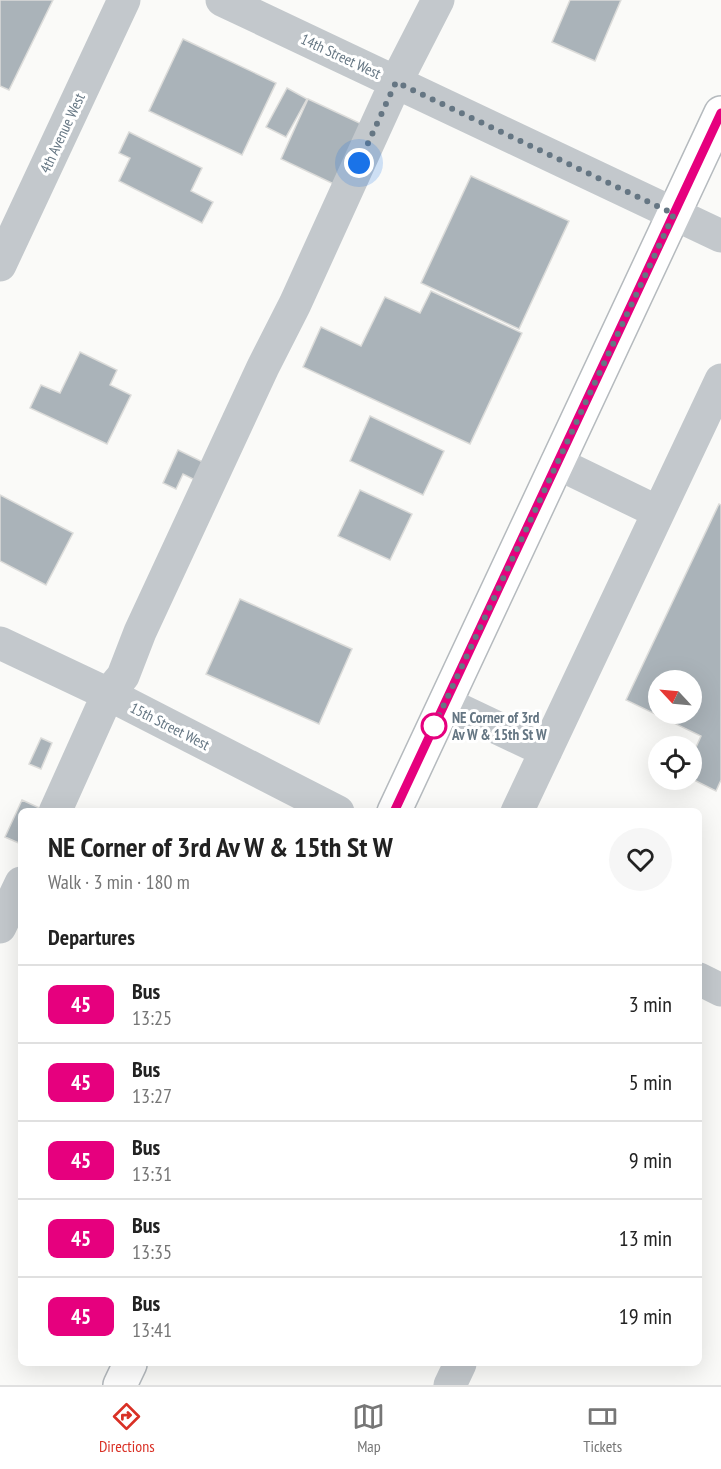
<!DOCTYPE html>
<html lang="en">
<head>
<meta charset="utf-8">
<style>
	body { margin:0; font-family:"PT Sans Narrow",sans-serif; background:#f6f6f6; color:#222; height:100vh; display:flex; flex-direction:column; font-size:22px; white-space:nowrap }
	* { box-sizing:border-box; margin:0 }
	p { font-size:20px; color:#767676 }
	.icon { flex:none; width:33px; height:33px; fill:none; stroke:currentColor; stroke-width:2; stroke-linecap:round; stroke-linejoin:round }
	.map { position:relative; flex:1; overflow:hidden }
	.drawer { position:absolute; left:18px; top:808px; width:684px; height:558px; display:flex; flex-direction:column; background:#fff; border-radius:9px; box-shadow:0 6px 24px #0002 }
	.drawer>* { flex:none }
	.badge { padding:0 12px; border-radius:9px; font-size:21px; line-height:39px }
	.needle { width:39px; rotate:296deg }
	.fabs { position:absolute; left:648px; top:670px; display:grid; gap:12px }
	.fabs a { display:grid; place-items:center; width:54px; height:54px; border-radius:50%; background:#fff; box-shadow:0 6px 24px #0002; font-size:30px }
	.you { position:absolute; width:30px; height:30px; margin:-15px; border:4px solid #fff; border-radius:50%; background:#1a73e8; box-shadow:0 0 0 9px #1a73e833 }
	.map>.badge { position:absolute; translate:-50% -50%; box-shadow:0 0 0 3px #fff }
	h2 { padding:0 30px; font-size:22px; line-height:54px }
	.round { display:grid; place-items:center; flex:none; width:63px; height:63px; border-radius:32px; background:#f6f6f6 }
	.summary { display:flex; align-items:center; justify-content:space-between; height:102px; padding:0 30px }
	h1 { font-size:28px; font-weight:700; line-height:45px }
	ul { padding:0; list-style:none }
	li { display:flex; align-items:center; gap:18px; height:78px; padding:0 30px; border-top:2px solid #e0e0e0 }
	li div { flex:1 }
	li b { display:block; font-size:22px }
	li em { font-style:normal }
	li .badge { min-width:66px; font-weight:700; text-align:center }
	.dock { display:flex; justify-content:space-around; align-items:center; height:84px; border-top:2px solid #e0e0e0; background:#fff; font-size:16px; color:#767676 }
	.dock a { display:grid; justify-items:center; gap:3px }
	.dock .selected { color:#d93025 }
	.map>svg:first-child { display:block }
</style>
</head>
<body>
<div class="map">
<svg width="721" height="1385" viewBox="0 0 721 1385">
	<rect width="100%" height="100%" fill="#fafaf8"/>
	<!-- building -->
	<path fill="#aab3b9" stroke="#dcdcda" stroke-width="1.5" fill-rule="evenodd" d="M0,0H53L9,90L0,86Z
		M570,0H621L595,61L552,42Z
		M183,39L276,83L242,155L149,111Z
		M287,88L307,99L286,137L266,127Z
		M308,99L366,126L338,186L281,159Z
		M129,132L202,168L191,191L213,202L202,223L119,181L130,158L119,153Z
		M471,176L569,221L519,329L421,283Z
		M431,291L522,333L470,444L303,367L321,327L361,346L385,297L420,313Z
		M80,352L117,370L110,385L131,395L107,444L30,408L41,385L60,393Z
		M370,416L444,451L423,495L350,461Z
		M178,450L205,463L197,481L183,474L176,489L163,483Z
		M360,490L412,514L390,560L338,536Z
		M0,495L73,533L46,585L0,561Z
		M719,504L721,505V780L716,791L692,779V756L701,736L626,700ZM658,681H692V714H658Z
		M240,599L352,649L319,724L206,674Z
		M41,738L52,743L41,769L29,764Z
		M22,800L46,811L21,812V844L5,837Z"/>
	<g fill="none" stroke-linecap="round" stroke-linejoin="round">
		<defs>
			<path id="major" d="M394,812L721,113
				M120,1385L130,1364"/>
		</defs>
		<!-- major casing -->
		<use href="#major" stroke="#b5babe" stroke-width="36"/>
		<!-- minor -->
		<path stroke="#c3c8cc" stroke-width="33" d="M222,0L721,236
			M0,265L124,0
			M557,463L658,512
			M0,643L108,694L338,812
			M445,703L546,751
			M55,812L108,694L123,676L140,632L263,367L295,304L396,82L438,0
			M517,812L721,380
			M0,927L21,883
			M699,979L721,990
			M450,1385L460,1364"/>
		<!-- major -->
		<use href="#major" stroke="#fff" stroke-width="33"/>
	</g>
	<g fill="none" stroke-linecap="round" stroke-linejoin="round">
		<defs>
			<path id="line" d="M394,812L721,113"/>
		</defs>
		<!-- line casing -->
		<use href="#line" stroke="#fff" stroke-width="14"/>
		<!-- line -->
		<use href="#line" stroke="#e6007e" stroke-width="9"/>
		<!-- walk -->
		<path stroke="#657683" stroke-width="6" stroke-dasharray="0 10.8" d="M359,163L396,82L674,214L434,726"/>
	</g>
	<!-- markers -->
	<circle fill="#fff" stroke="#e6007e" stroke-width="3" cx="434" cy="726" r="12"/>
	<g text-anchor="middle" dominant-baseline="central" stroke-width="6" stroke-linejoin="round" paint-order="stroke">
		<!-- street labels -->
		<g font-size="15" fill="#657683" stroke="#fff">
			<text transform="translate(341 56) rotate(25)">14th Street West</text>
			<text transform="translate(62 133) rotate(-65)">4th Avenue West</text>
			<text transform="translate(170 726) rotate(27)">15th Street West</text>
		</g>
		<!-- stop labels -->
		<g font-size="15" font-weight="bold" fill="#657683" stroke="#fff" text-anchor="start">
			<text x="452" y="717">NE Corner of 3rd<tspan x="452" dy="17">Av W &amp; 15th St W</tspan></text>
		</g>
	</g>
</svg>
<div class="fabs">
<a><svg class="needle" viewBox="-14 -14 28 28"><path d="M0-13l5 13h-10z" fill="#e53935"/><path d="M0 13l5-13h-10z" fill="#767676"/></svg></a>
<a><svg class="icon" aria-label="locate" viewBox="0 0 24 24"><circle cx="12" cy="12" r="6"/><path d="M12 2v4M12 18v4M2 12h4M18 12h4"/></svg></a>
</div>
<div class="you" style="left:359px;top:163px"></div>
<section class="drawer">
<div class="summary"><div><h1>NE Corner of 3rd Av W &amp; 15th St W</h1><p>Walk · 3 min · 180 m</p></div><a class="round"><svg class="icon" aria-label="heart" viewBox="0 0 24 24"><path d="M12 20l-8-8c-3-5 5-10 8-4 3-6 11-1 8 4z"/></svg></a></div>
<h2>Departures</h2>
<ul>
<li><span class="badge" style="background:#e6007e;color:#fff">45</span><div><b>Bus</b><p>13:25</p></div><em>3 min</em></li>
<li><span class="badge" style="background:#e6007e;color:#fff">45</span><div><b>Bus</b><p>13:27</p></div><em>5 min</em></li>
<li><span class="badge" style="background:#e6007e;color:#fff">45</span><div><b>Bus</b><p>13:31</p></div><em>9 min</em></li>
<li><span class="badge" style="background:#e6007e;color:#fff">45</span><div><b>Bus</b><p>13:35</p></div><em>13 min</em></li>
<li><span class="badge" style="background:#e6007e;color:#fff">45</span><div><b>Bus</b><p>13:41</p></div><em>19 min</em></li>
</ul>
</section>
</div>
<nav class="dock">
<a class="selected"><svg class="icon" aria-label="directions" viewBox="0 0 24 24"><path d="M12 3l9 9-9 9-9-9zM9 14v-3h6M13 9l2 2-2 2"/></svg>Directions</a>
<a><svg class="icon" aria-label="map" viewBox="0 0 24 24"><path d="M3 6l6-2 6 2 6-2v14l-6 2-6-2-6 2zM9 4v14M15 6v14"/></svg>Map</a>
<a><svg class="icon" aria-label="tickets" viewBox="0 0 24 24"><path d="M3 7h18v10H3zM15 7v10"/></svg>Tickets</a>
</nav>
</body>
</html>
